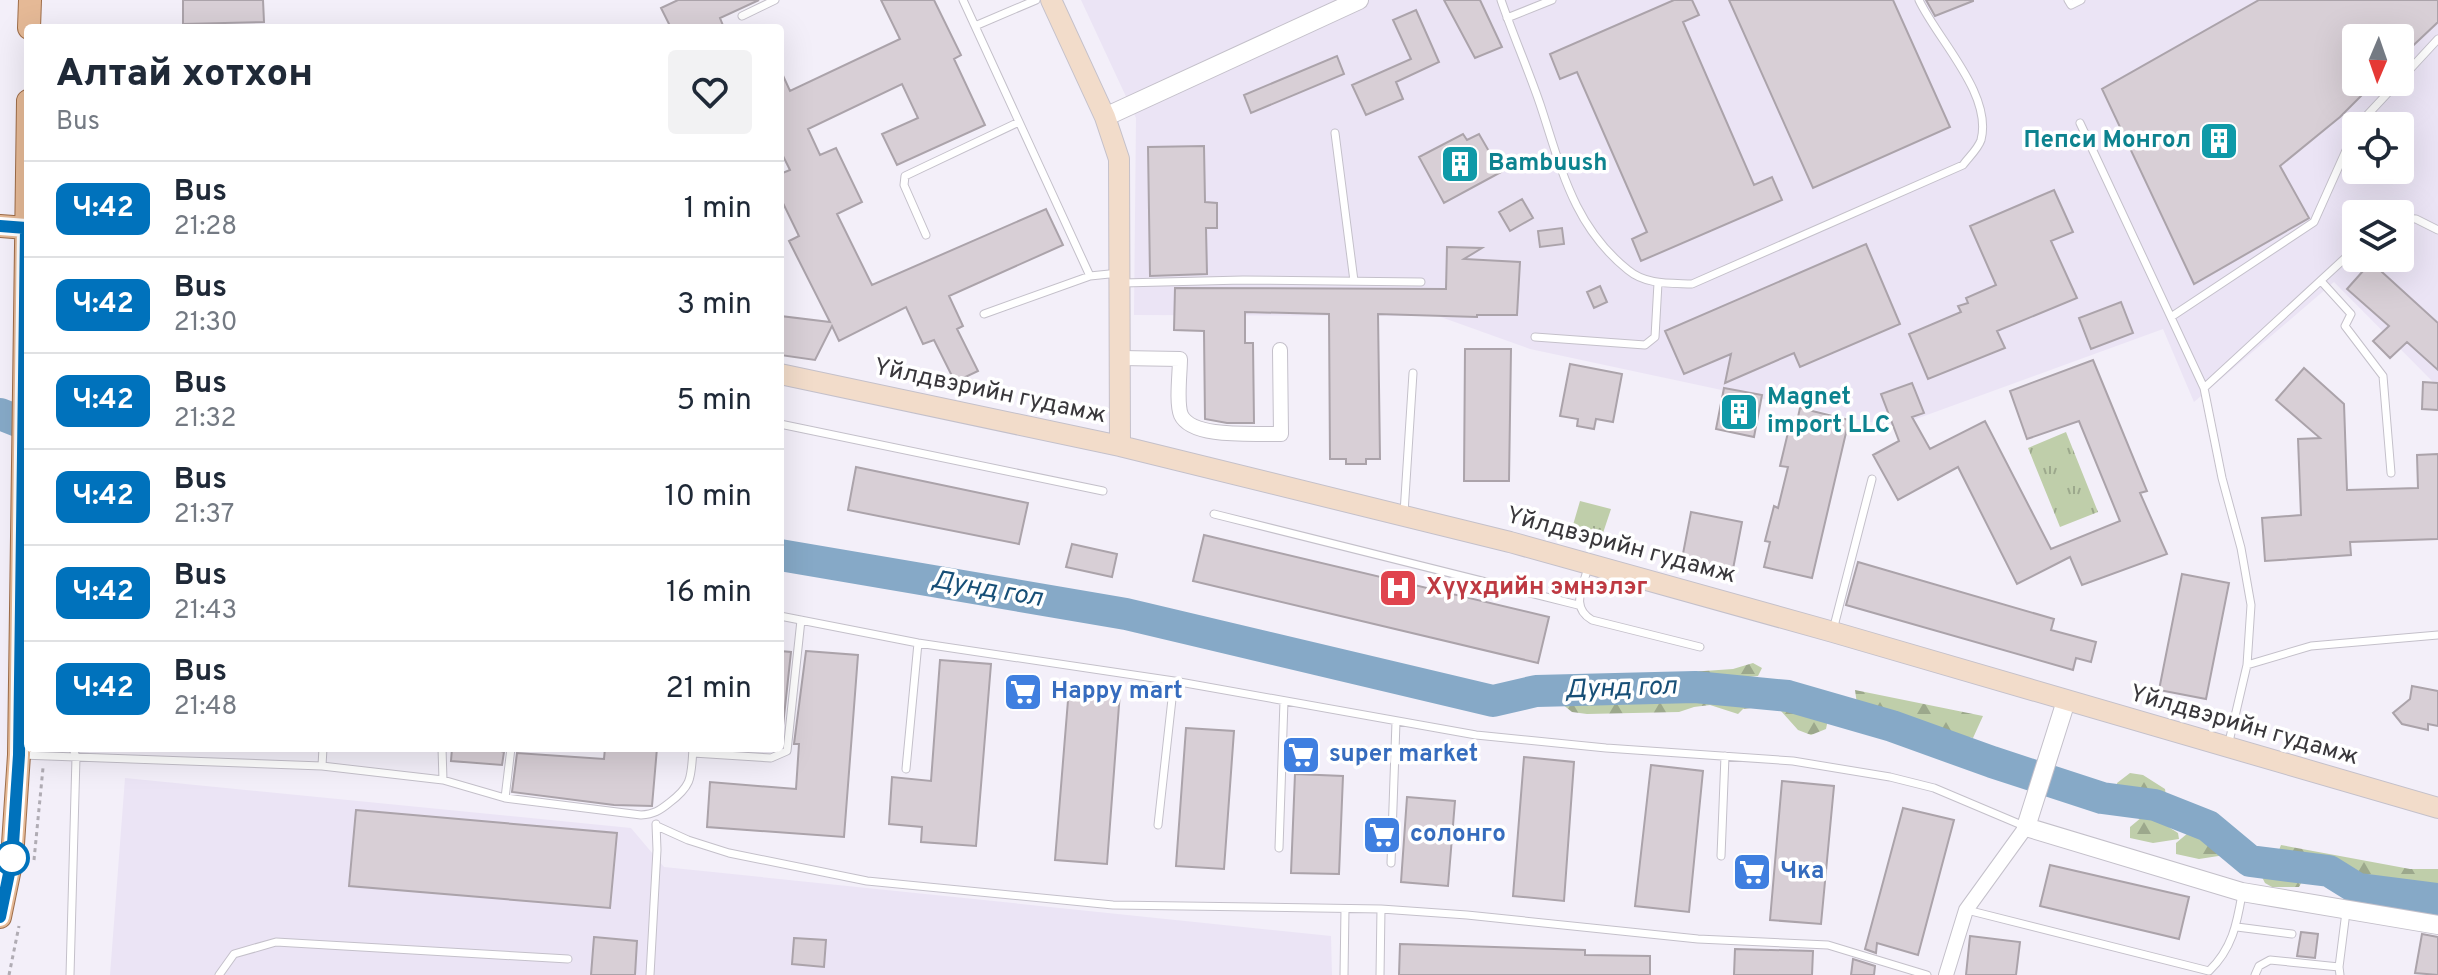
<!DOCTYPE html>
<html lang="en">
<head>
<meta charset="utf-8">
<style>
	body { margin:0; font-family:Overpass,sans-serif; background:#f2f2f3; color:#1f2937; height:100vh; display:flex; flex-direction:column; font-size:30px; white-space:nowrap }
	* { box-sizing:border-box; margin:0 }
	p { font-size:26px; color:#747a83 }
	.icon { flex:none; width:44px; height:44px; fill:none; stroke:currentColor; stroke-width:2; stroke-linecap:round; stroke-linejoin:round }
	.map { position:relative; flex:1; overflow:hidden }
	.sheet { position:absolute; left:24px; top:24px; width:760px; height:728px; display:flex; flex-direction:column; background:#fff; border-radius:8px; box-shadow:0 8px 32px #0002 }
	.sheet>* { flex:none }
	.badge { padding:0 16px; border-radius:12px; font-size:28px; line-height:52px }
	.needle { width:52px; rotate:182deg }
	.controls { position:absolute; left:2342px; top:24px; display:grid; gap:16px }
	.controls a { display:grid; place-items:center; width:72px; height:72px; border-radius:8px; background:#fff; box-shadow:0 8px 32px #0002; font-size:40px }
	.map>.badge { position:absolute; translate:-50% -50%; box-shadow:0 0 0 4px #fff }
	.round { display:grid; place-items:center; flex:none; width:84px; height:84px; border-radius:8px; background:#f2f2f3 }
	.head { display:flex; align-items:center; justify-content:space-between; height:136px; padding:0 32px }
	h1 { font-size:38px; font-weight:800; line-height:60px }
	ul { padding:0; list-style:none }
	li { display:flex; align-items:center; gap:24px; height:96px; padding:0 32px; border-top:2px solid #e0e1e3 }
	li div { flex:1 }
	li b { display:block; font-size:30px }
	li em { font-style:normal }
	li .badge { min-width:88px; font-weight:700; text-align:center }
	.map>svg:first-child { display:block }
</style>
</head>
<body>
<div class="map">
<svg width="2438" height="975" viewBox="0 0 2438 975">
	<defs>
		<pattern id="forest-firs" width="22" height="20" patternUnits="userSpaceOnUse" patternTransform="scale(2)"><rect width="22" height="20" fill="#bfceaa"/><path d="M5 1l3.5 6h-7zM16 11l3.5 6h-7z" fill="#9ca88c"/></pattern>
		<pattern id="park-tufts" width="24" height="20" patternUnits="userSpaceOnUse" patternTransform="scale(2)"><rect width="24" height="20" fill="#bfceaa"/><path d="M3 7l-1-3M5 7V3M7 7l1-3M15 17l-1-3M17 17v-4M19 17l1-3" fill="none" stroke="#9ca88c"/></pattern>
	</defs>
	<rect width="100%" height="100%" fill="#f3eff9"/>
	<!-- built -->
	<path fill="#ebe4f5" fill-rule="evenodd" d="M1081,0H2438V387L2334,282L2194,402L2163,329L1894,427L1530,349L1438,316L1134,315L1136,118ZM2356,38H2400V82H2356ZM2356,126H2400V170H2356ZM2356,214H2400V258H2356Z
		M125,778L631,828L664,867L1331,936L1332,975H110Z"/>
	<!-- forest -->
	<path fill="url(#forest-firs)" d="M1753,663L1762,668L1758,676L1704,682L1584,684L1617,677L1733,669Z
		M1855,690L1983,716L1973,738L1885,721L1858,711Z
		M1628,693L1750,696L1758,698L1751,708L1743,709L1738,714L1710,705L1694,707L1679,712L1587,714L1572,712L1562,704L1565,697H1612Z
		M1781,704C1797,705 1816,707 1828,719L1826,729L1811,735L1798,730L1781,711Z
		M2130,773L2143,775L2165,789L2166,796L2140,799L2118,794L2117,783Z
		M2142,817L2156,819L2178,833L2179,839L2153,843L2130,838V827Z
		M2188,833L2202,835L2224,849L2225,855L2199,859L2176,854V843Z
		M2281,845L2410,869H2438V890L2379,885L2277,855Z
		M2269,867L2299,871L2305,876L2299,887H2272L2265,883L2262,877L2265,870Z"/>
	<!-- park -->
	<path fill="url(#park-tufts)" d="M2066,432L2098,512L2060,527L2028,448Z
		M1580,501L1611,509L1603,533L1573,525Z"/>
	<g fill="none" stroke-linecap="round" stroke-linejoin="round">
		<!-- river -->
		<path stroke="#86a9c7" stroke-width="32" d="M0,414L28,425
			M780,555L1126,614L1493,701L1536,691L1695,687L1788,696L1892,726L1992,762L2102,798L2155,805L2208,826L2250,861L2329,871L2358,889L2438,899"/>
	</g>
	<!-- building -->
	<path fill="#d8cfd6" stroke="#aba3aa" stroke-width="2" d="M183,0H263L264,22L183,24Z
		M678,0H759L720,18L724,28H671L661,8Z
		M881,0H934L961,55L954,59L985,125L897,165L882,134L918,118L902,84L808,129L820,155L836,148L862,202L837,214L872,285L1046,209L1063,245L949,296L963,326L957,329L978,371L955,382L934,340L923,344L906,307L839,341L832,326L815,360L780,355V316L830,322L789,241L799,236L780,197V174L790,170L780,150V69L790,91L900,39Z
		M1444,0H1480L1502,47L1475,58Z
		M1674,0H1692L1699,15L1683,22L1754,185L1772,177L1782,200L1641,261L1632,239L1647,232L1577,72L1560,79L1550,54Z
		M1729,0H1893L1950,127L1813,188Z
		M1926,0H1973V1L1935,16Z
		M2259,0H2438V22L2400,58V38H2356V82H2375L2340,117L2280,166L2309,218L2194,284L2102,89Z
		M1416,10L1439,62L1396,82L1403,99L1366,115L1352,85L1411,59L1393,20Z
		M1337,56L1344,74L1251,113L1244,95Z
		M1463,134L1467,140L1479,134L1501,172L1444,203L1419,157Z
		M1204,146L1205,202L1217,203V228H1206L1207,274L1150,276L1148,147Z
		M2054,190L2073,232L2051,241L2077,298L1997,331L2005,348L1928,379L1909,334L1961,312L1958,306L1968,303L1966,298L1996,285L1970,226Z
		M1522,199L1533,218L1510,231L1499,212Z
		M1562,228L1564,244L1540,247L1538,231Z
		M1866,244L1900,324L1800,367L1794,353L1725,383L1731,354L1684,374L1665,331Z
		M1447,247L1482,248L1464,259L1520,262L1517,315H1477V317L1378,314L1380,459H1366V464H1346V459H1330L1329,314L1245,312V343H1253L1254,423H1227L1205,419L1204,331L1174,330L1175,288L1446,289Z
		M2371,262L2438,323V370L2407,342L2390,358L2373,341L2389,326L2347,289Z
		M1600,286L1607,302L1594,308L1587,292Z
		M2121,302L2133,333L2091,349L2079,318Z
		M1465,349H1511L1509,481H1464Z
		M2093,360L2147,491L2140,493L2167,554L2082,585L2070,557L2017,584L1958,467L1898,500L1873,455L1899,441L1881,394L1912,383L1924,413L1912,417L1930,449L1985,421L2051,549L2120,521L2079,421L2027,439L2010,391Z
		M1570,364L1622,374L1613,422L1596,419L1594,429L1577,426L1578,419L1560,416Z
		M2304,368L2344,404L2347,490L2418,488L2417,455L2438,454V539L2350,542L2351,555L2265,561L2262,518L2301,515L2298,439L2320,438L2276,400Z
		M2423,382L2438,383V410L2422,409Z
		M1724,388L1762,395L1754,437L1716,429Z
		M1800,408L1849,420L1812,578L1764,567L1770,542L1765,541L1774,506L1778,508L1788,467L1780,466L1790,424L1796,426Z
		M856,467L1028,503L1019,544L848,510Z
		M1691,512L1742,522L1733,569L1682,559Z
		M1204,535L1549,617L1538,663L1193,581Z
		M1072,544L1117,554L1112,577L1066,567Z
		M1858,562L2054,619L2051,630L2096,642L2091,662L2076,658L2073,670L1846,605Z
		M2182,574L2229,583L2206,699L2159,690Z
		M780,651L791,652L781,744H780Z
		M806,651L858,655L844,837L707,827L710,782L796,789L799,744H794Z
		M940,660L991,664L976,846L921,842L922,827L889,824L892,777L931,781Z
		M2412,686L2438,691V726L2428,724V730L2402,724L2393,713L2410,699Z
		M1069,688L1120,692L1107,864L1055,860Z
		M1186,728L1234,731L1224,869L1176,866Z
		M452,748H501V751L504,752L502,765L451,761Z
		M605,748H657L652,806L614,805L512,792L517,753L604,759Z
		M1524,757L1574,762L1564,901L1513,896Z
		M1651,765L1703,771L1689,912L1635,906Z
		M1295,774L1343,776L1339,874L1291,873Z
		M1782,781L1834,786L1821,924L1770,920Z
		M1407,797L1455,801L1448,886L1401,882Z
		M1903,808L1954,820L1918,955L1877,943L1876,953L1865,949Z
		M356,810L617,833L610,908L349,886Z
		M2050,865L2189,897L2179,939L2040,906Z
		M2301,932L2318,934L2315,958L2297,956Z
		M2422,934L2438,937V975L2415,973Z
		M1970,936L2020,942L2016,975H1966Z
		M594,937L637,941L635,975H591Z
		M794,938L826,940L824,967L792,964Z
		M1400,944L1585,950V955L1650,956V975H1399Z
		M1735,949L1813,951L1812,975H1734Z
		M1853,959L1875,966L1874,975H1851Z"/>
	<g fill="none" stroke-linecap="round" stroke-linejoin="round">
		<defs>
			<path id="service" d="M963,0L1090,276
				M1501,0C1513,35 1528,69 1540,104C1561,167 1573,226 1628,270C1646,285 1670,283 1692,284L1963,165C1968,158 1978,149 1981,140C1993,94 1937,39 1919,0
				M2068,0L2071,5L2081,0
				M742,16L775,0
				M1507,18L1552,0
				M975,26L1036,0
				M2400,80L2438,39
				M2080,123L2204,388
				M2357,126L2398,82
				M1335,133L1354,281
				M2400,218L2416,219L2438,230
				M926,235L904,185L905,176L1019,122
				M2321,281L2351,314L2345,326L2383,376L2391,473
				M1123,283L1243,280L1421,282
				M984,314L1090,276L1119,273
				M2171,317L2314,222L2356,128
				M1535,337L1645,345L1655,337L1658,283
				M780,424L1103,491
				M1404,513L1413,373
				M1214,514L1578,605
				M1588,567C1583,588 1570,607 1592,620L1700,647
				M780,616L918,643L1174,681L1476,735L1606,748L1793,761L1890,777L1934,788L2024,826
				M1833,630L1872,479
				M2247,665L2311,646L2438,635
				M2228,746L2247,665L2251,605L2241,548L2222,478L2204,388L2356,248
				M442,748L443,780
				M693,753L771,758L787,751L801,620
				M21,755L322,766L443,780L505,798L641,815C654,814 659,811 669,803C693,785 691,777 693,748
				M322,766L323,748
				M906,769L918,643
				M505,798L511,748
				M1158,825L1174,681
				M657,826L688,840L729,853L867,881L1113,905L1381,909
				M1279,848L1284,701
				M1721,856L1725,756
				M1391,863L1396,722
				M1967,910L2209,971C2232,949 2237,924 2242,894
				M2237,927L2292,934
				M70,975L76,757L73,748
				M219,975L234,954L276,942L568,959
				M650,975L657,850L656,824
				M1344,975L1345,909
				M1380,975L1381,909L1467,915L1698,939L1828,945L1927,975
				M2255,975L2259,966L2270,960L2339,967
				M2340,975L2339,967L2346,912"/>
			<path id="minor" d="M1121,358L1180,359C1180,373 1176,403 1181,415C1192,439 1256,433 1281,434L1280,350
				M1946,975L1966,910L2026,827"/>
			<path id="tertiary" d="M1105,117L1359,0
				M2066,701L2026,827L2242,892L2438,925"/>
			<path id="secondary" d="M1051,0L1105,117L1119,159L1120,446
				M780,374L1120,446L1510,542L1833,632L2438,808"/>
			<path id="primary" d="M29,28L30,0
				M0,226L26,228
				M0,917L12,859L19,755L28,101"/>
		</defs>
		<!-- service casing -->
		<use href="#service" stroke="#c4c0ca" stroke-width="9"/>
		<!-- minor casing -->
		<use href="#minor" stroke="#c4c0ca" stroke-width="16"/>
		<!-- tertiary casing -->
		<use href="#tertiary" stroke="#c4c0ca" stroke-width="20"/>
		<!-- secondary casing -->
		<use href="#secondary" stroke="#c4c0ca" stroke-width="22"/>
		<!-- primary casing -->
		<use href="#primary" stroke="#9e6d49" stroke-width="24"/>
		<!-- path -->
		<path stroke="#b0acb4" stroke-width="3" stroke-dasharray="4 4" stroke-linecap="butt" d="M34,860L43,768
			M9,975L19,926"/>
		<!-- service -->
		<use href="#service" stroke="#fff" stroke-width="7"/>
		<!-- minor -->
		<use href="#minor" stroke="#fff" stroke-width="14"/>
		<!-- tertiary -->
		<use href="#tertiary" stroke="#fff" stroke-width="18"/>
		<!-- secondary -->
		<use href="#secondary" stroke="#f2dcca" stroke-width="20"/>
		<!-- primary -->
		<use href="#primary" stroke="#e5b996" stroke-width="22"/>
	</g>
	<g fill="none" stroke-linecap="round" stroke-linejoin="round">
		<defs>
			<path id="line" d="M0,226L26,228L19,755L12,859L0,917"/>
		</defs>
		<!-- line casing -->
		<use href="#line" stroke="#fff" stroke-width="18"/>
		<!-- line -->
		<use href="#line" stroke="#0072bc" stroke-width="12"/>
	</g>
	<!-- icons -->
	<defs>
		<symbol id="building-square" viewBox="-11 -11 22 22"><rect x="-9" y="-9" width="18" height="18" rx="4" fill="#0f9aa8" stroke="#fff"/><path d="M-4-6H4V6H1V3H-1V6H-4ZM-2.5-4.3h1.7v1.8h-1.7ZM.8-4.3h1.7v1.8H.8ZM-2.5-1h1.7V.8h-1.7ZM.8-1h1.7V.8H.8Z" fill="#fff"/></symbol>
		<symbol id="hospital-square" viewBox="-11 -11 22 22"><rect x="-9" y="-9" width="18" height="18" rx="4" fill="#e0444e" stroke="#fff"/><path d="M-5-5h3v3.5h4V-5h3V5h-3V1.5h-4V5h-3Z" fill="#fff"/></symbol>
		<symbol id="supermarket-square" viewBox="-11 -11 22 22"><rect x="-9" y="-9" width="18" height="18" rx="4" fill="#3f7fe0" stroke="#fff"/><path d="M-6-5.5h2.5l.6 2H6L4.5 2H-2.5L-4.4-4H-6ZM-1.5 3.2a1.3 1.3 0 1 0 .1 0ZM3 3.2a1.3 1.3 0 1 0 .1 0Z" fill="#fff"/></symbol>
	</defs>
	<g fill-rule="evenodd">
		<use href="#building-square" x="2197" y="119" width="44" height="44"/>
		<use href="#building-square" x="1438" y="142" width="44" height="44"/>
		<use href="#building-square" x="1717" y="390" width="44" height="44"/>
		<use href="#hospital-square" x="1376" y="566" width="44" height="44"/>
		<use href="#supermarket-square" x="1001" y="670" width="44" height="44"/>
		<use href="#supermarket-square" x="1279" y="733" width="44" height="44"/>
		<use href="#supermarket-square" x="1360" y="813" width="44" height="44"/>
		<use href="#supermarket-square" x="1730" y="850" width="44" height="44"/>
	</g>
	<!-- markers -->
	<circle fill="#fff" stroke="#0072bc" stroke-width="4" cx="12" cy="858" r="16"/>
	<g text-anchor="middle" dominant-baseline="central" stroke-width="7" stroke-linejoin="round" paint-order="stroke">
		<!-- culture labels -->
		<g font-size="24" font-weight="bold" fill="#0d838f" stroke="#fff" text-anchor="start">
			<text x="2191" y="141" text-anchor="end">Пепси Монгол</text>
			<text x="1488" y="164">Bambuush</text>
			<text x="1767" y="398">Magnet<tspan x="1767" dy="28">import LLC</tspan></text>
		</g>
		<!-- street labels -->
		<g font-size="24" fill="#39373b" stroke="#fff">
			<text transform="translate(990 392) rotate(12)">Yйлдвэрийн гудамж</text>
			<text transform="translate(1621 546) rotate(15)">Yйлдвэрийн гудамж</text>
			<text transform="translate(2244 726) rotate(16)">Yйлдвэрийн гудамж</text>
		</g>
		<!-- health labels -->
		<g font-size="24" font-weight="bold" fill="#be3a42" stroke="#fff" text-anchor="start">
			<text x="1426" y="588">Хүүхдийн эмнэлэг</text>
		</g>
		<!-- shop labels -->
		<g font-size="24" font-weight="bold" fill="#366cbe" stroke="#fff" text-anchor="start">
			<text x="1051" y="692">Happy mart</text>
			<text x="1329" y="755">super market</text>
			<text x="1410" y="835">солонго</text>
			<text x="1780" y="872">Чка</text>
		</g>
		<!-- water labels -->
		<g font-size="26" font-style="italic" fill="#174f77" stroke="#fff">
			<text transform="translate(987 590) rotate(10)">Дунд гол</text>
			<text transform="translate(1621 689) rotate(-2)">Дунд гол</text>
		</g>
	</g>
</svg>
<div class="controls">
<a><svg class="needle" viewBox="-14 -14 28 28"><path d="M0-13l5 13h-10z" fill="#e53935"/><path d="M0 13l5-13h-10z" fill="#747a83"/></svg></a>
<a><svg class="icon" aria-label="locate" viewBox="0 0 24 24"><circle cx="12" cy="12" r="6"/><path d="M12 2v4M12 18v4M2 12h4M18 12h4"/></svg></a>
<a><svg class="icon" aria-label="layers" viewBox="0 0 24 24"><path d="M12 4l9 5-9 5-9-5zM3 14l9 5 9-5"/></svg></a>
</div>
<section class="sheet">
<div class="head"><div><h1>Алтай хотхон</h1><p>Bus</p></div><a class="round"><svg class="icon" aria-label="heart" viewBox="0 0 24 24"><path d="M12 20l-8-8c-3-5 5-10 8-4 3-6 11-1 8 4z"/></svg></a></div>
<ul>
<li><span class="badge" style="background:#0072bc;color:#fff">Ч:42</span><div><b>Bus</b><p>21:28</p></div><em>1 min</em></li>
<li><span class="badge" style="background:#0072bc;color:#fff">Ч:42</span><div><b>Bus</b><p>21:30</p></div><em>3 min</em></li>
<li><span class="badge" style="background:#0072bc;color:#fff">Ч:42</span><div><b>Bus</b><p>21:32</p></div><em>5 min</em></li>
<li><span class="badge" style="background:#0072bc;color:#fff">Ч:42</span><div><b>Bus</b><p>21:37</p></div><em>10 min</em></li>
<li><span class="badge" style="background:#0072bc;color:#fff">Ч:42</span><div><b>Bus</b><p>21:43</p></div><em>16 min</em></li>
<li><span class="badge" style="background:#0072bc;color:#fff">Ч:42</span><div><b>Bus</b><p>21:48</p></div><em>21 min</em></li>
</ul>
</section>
</div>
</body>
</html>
